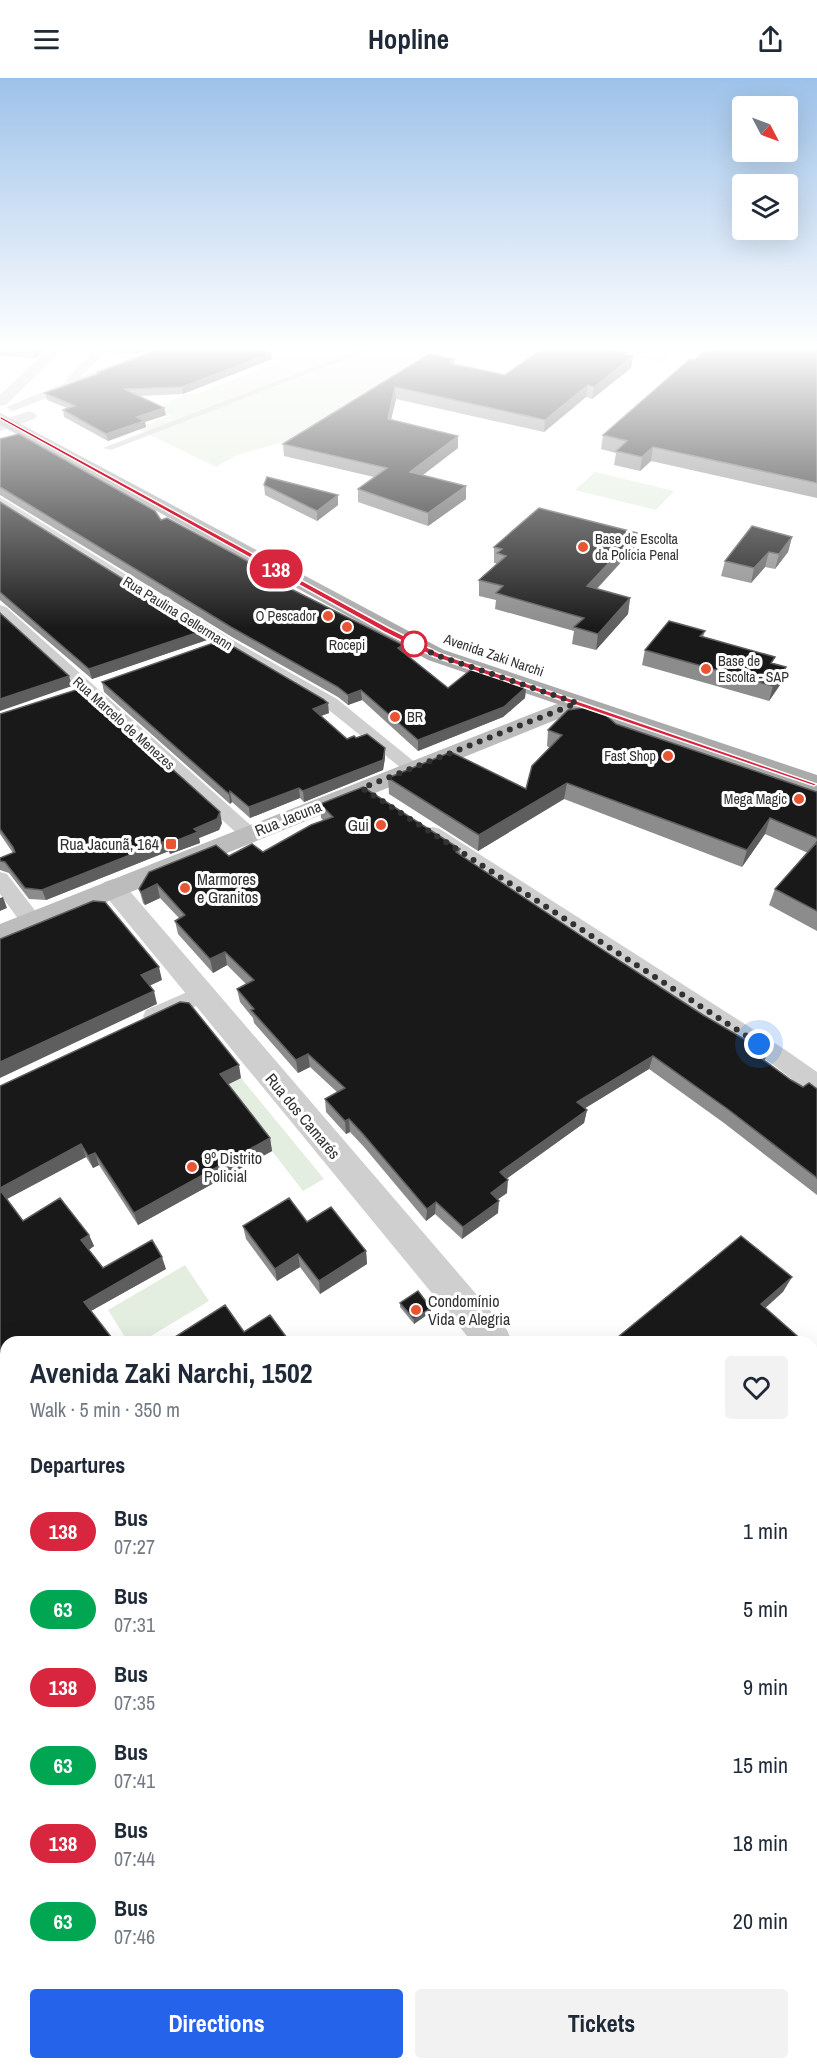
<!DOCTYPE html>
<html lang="en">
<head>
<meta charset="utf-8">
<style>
	body { margin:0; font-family:"Archivo Narrow",sans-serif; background:#f2f2f3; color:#1f2937; height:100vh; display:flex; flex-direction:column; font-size:22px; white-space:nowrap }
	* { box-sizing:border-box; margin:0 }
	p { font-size:20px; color:#747a83 }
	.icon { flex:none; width:33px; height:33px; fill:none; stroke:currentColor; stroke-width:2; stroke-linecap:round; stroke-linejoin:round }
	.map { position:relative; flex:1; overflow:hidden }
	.details { position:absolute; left:0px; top:1258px; width:818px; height:734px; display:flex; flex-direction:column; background:#fff; border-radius:18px 18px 0 0; box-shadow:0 6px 24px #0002 }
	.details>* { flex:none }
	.badge { padding:0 12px; border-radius:20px; font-size:21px; line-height:39px }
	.needle { width:39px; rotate:131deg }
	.tools { position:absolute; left:732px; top:18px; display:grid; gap:12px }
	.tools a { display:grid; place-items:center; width:66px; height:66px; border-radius:6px; background:#fff; box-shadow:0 6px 24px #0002; font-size:30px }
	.you { position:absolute; width:30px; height:30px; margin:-15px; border:4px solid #fff; border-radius:50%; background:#1a73e8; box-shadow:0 0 0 9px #1a73e833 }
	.map>.badge { position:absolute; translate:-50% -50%; box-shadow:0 0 0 3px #fff }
	h2 { padding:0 30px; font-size:22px; line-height:54px }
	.round { display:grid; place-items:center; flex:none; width:63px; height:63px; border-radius:6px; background:#f2f2f3 }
	.overview { display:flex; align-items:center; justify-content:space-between; height:102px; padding:0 30px }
	h1 { font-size:28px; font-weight:700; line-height:45px }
	.cta { display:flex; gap:12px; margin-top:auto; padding:12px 30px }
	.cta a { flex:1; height:69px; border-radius:6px; background:#2563eb; color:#fff; font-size:24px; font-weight:700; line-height:69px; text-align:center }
	.cta a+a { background:#f2f2f3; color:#1f2937 }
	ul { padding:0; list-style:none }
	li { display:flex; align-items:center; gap:18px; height:78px; padding:0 30px }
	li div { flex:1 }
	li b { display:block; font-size:22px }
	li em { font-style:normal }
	li .badge { min-width:66px; font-weight:700; text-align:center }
	header { display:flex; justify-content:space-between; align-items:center; height:78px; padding:0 30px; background:#fff; font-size:27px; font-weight:700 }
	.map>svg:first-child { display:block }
</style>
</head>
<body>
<header><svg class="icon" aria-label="menu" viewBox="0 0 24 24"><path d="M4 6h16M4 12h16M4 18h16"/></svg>Hopline<svg class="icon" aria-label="share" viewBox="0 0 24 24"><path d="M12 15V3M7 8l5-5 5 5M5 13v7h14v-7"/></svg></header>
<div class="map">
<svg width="817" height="1991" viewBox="0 0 817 1991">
	<rect width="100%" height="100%" fill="#fff"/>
	<!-- green -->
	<path fill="#e4eee0" d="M249,271H447L313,356L237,377L216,389L136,350L171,338L158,330L184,316H197L278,284L245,272Z
		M588,271H681L664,285Z
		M595,394L674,413L656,432L575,412Z
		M241,1000L324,1101L303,1113L222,1009Z
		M185,1187L209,1223L141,1264H128L108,1232Z"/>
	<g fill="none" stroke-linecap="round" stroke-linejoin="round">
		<!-- pedestrian -->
		<path fill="#cfcfcf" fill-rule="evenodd" d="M360,271H371L111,372L103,370Z"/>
		<!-- minor -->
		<path fill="#cfcfcf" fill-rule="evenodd" d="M96,271H108L80,299L155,271H171L16,332L12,333L6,329L67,304V300Z
			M0,419L231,561L337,621L422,690L420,694H406L325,629L219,567L0,429Z
			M0,527L6,529L256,752L259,756L256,760L249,762L242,760L0,540Z
			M433,749L440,751L787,973L817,994V1016L808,1014L771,985L426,759L423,755L426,751Z
			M0,794L7,796L40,839L43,844L40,849L32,851L24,849L0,816Z
			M201,908L209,910L212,916L209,922L162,944L154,947L146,944L143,938L146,932Z
			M6,1407V1439L0,1442V1410Z"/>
		<!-- tertiary -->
		<path fill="#cfcfcf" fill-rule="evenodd" d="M48,271H63L6,327L0,328V317Z
			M29,333L34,335L37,338L34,341L0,353V343Z
			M113,801L122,804L507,1252L512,1264H472L104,816L100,810L104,804Z"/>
		<!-- secondary -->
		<path fill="#bcbcbc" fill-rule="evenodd" d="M577,618L585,620L589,625L585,630L0,867V846Z
			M817,1604V1653L812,1655V1606Z
			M0,1909L6,1911V1986H54L56,1991H0Z
			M116,1986H184L182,1991H114Z
			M570,1986H677L676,1991H572Z"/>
		<!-- primary -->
		<path fill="#aaa" fill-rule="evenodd" d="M0,335L444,572L817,697V714L428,582L0,347Z"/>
	</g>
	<!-- wall -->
	<path fill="#8c8c8c" d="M0,271H45L35,280L0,278Z
		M107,271H149L135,276L108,274Z
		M817,271V420L651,383L640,393L614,387L616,375L601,371L603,357L695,282L712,274Z
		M429,276L455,281V286L505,297L627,277L633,278L631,290L592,321L586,319L544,354L396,321L391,342L458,358V370L422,397L466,408V421L428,448L358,424V411L374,399L284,378L283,366Z
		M272,281L183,316L138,318L164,330L166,337L145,344L146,349L108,363L64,339L63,332L67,330L47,322L45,315L98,297L97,295Z
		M0,361L161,442L289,508V510L403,574L448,610L526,609L525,620L503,639L418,673L362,622L348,627L338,619L232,559L0,417Z
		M264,407L338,427L317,443L265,417Z
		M0,424L207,562L92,601L0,522Z
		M637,455L634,470L597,511L630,520L628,536L596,572L572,566L574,553L495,531L496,522L479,518V502L496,486V485H494V469Z
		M792,459L788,474L775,491L765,489L751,505L721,498L725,483Z
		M705,553L703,559L773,585L786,589L782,604L769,623L642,587L645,572Z
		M102,604L329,635L321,638L347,661L356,660L385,670V680L383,692L304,724L300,720L250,740L232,724L230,726L104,614Z
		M0,636L222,745L219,752L199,760L200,765L170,776L169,773L46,822L29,821L9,795L0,792V780L13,775L0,756Z
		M616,646L817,714V853L769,827L775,811L808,775L765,756L742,789L564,721L478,773L389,716L388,700L526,711L550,670L547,668L548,652Z
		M320,726L460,771V776L765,983L791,1002L803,1009L817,1011V1117L724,1045L649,991L585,1030L587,1032L584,1045L506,1101L507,1115L498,1121V1135L462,1161L435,1136L426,1143L364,1069L350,1054L346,1056L326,1034L325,1021L337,1014L310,989L298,995L254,945L253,940L240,924L237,911L246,906L227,887L213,895L178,856L175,843L179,840L160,820L145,827L143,825L139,811L229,778L263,774L323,742L321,740Z
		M241,1000L228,1006L270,1060L272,1073L138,1147L99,1087L93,1090L86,1079L7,1121L23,1143L89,1157L94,1168L89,1172L103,1190L166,1191L91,1233L6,1264V1327L0,1331V1008Z
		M307,1144L366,1173L367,1186L320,1216L300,1189L277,1203L246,1161L243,1148Z
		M400,1225L431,1234L414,1246L400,1229Z
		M812,1271L817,1276V1571L812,1575Z
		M745,1986H812L817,1991H747Z"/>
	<!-- shaded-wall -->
	<path fill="#5e5e5e" d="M33,271H45L35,280Z
		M134,271H149L135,276Z
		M271,275L272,281L183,316L182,309Z
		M627,275L626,284L633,278L631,290L592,321L594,309Z
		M588,307L586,319L544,354L545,342Z
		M395,309L396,321L388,354V341Z
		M164,330L166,337L145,344L146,349L108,363L106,356L137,339Z
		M458,358V370L410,407V394Z
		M653,369L651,383L640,393L642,379Z
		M466,408V421L428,448V435Z
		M338,417V427L317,443V433Z
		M637,455L634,470L584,524L587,508Z
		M792,459L788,474L775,491L779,476Z
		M769,474L765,489L751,505L754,490Z
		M630,520L628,536L596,572L598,556Z
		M205,552L207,562L92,601L89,591Z
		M403,567V577L398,570Z
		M786,589L782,604L769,623L773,608Z
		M69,598L72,608L0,633V621Z
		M526,609L525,620L503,639L418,673V662Z
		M361,612L362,622L348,627V617Z
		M328,625L329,635L313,641V631Z
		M385,670V680L383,692L304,724L303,713Z
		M567,705L564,721L478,773L479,757Z
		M299,710L300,720L250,740L249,729Z
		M230,713L232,724L230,726L229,716Z
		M220,734L222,745L219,752L199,760L200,765L170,776L169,773L46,822L42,812L170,761L194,751Z
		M770,740L765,756L742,789L747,772Z
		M157,806L160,820L145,827L141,814Z
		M3,819L7,830L0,833V820Z
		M225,874L227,887L213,895L210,881Z
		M159,889L162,902L145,910L141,897Z
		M154,913L157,926L0,1000V984Z
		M768,975L762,988L761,980Z
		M308,976L310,989L298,995L296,982Z
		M653,978L649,991L574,1037L577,1024Z
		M239,987L241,1000L223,1009L220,996Z
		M587,1032L584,1045L498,1107L500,1094Z
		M349,1041L350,1054L346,1056L345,1043Z
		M270,1060L272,1073L138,1147L134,1135Z
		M81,1066L86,1079L5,1122L0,1113V1110Z
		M95,1075L99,1087L93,1090L88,1078Z
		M508,1102L507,1115L490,1127L491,1115Z
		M499,1123L498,1135L462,1161L463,1149Z
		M436,1124L435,1136L426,1143L427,1131Z
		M89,1157L94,1168L87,1173L81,1162Z
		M366,1173L367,1186L320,1216L319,1203Z
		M298,1176L300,1189L277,1203L275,1191Z
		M162,1179L166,1191L89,1234L84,1224Z
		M792,1199L783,1214L753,1241L761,1226Z
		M431,1230V1234L414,1246V1241Z
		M6,1312V1327L0,1331V1316Z"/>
	<!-- building -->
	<path fill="#191919" stroke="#5e5e5e" stroke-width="1.5" d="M159,271H258L271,275L182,309L124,311L164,330L137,339L144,343L106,356L63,332L75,328L45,315L101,295H97Z
		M542,271H606L627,275L625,277L633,278L594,309L588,307L545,342L395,309L388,341L458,358L410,394L466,408L428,435L358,411L387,390L283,366L429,276L455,281L450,284L452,286L505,297Z
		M716,271H817V405L653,369L642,379L616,373L627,363L603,357L690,281L695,282L705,273L712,274Z
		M19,356L155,433L161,442L167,440L268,494L289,508L287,509L403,567L398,570L448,610L473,590L526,609L504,629L418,662L361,612L348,617L338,609L231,549L0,409V361Z
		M267,399L338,417L317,433L264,407Z
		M0,424L205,552L89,591L0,514Z
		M539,430L637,455L587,508L630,520L598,556L574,549L584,540L496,515L503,508L479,502L506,478L497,475L502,471L494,469Z
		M752,448L792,459L779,476L769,474L754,490L725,483Z
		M0,535L69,598L0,621Z
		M669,543L705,553L700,558L775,579L771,585L786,589L773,608L645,572Z
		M222,562L323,621L328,625L313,631L347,661L354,658L356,660L367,656L385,670L383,682L303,713L299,710L249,729L230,713L229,716L102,604Z
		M82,610L220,734L217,741L194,751L198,754L168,766L170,761L42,812L25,810L5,784L0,783V780L15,774L13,769L0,751V636Z
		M589,629L601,633L616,646L817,714V760L770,740L747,772L567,705L479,757L388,700L451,674L526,711L532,688L562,657L548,652L568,632Z
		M363,709L460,771L456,774L577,855L703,937L768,975L761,980L791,1002L803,1009L809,1005L817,1011V1100L729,1032L653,978L577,1024L587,1032L500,1094L508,1102L491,1115L499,1123L463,1149L436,1124L427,1131L363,1056L349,1041L345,1043L325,1021L345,1010L308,976L296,982L251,932L254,931L237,911L254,902L225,874L210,881L175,843L185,837L157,806L141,814L139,811L149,794L216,767L229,778L252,766L263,774L311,747L333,739L320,726Z
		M817,764V833L775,811Z
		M93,823L105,824L159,889L141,897L154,913L0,984V861Z
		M180,924L189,925L239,987L220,996L270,1060L134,1135L95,1075L88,1078L81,1066L0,1110V1008Z
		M0,1112L23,1143L60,1120L89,1157L81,1162L103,1190L152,1162L162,1179L84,1224L115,1264H6V1312L0,1316Z
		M289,1120L307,1144L331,1129L366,1173L319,1203L298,1176L275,1191L243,1148Z
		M741,1158L792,1199L761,1226L804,1264H612Z
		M418,1213L431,1230L414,1241L400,1225Z
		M225,1227L244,1254L270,1237L290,1264H178L175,1259Z
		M812,1271L817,1276V1567L812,1566Z
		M6,1437V1852L0,1840V1441Z
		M812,1761L817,1769V1991H756L754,1986H812Z
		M476,1986H506L508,1991H478Z"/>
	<!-- sky -->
	<linearGradient id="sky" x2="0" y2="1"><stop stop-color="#9dc2ea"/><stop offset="0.49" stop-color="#fff"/><stop offset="1" stop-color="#fff" stop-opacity="0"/></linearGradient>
	<rect width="817" height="550" fill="url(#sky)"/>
	<!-- line -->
	<path fill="#d7263d" stroke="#fff" stroke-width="1.5" d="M0,338L389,550L439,575L817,706L814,708L434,579L384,554L0,341Z"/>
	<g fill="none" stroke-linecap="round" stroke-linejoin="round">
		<!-- walk -->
		<path stroke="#323232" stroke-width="6" stroke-dasharray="0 10.8" d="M414,566L408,563L436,577L577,625L362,710L759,966"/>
	</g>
	<!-- markers -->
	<g fill="#e95433" stroke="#fff" stroke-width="2">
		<circle cx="583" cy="469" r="6"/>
		<circle cx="328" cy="538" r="6"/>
		<circle cx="347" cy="549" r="6"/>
		<circle cx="706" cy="591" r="6"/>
		<circle cx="395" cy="639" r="6"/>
		<circle cx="668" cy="678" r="6"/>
		<circle cx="799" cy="721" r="6"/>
		<circle cx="381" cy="747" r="6"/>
		<rect x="165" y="760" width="12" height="12" rx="3"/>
		<circle cx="185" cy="810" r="6"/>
		<circle cx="192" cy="1089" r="6"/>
		<circle cx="416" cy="1232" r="6"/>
	</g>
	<circle fill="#fff" stroke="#d7263d" stroke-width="3" cx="414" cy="566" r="12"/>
	<g text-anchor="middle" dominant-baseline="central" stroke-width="6" stroke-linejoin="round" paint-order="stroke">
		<!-- far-poi labels -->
		<g font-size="14" fill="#323232" stroke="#fff" text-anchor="start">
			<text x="595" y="461">Base de Escolta<tspan x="595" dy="16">da Polícia Penal</tspan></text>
			<text x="316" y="538" text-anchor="end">O Pescador</text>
			<text x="347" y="567" text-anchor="middle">Rocepi</text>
			<text x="718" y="583">Base de<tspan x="718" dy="16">Escolta - SAP</tspan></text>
			<text x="407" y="639">BR</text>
			<text x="656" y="678" text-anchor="end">Fast Shop</text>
			<text x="787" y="721" text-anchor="end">Mega Magic</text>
		</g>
		<!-- far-street labels -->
		<g font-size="14" fill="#323232" stroke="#fff">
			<text transform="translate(178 535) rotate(32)">Rua Paulina Gellermann</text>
			<text transform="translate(494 577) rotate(19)">Avenida Zaki Narchi</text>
			<text transform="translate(124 645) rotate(42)">Rua Marcelo de Menezes</text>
		</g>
		<!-- street labels -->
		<g font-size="16" fill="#323232" stroke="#fff">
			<text transform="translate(288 740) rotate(-22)">Rua Jacuna</text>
			<text transform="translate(303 1038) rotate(50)">Rua dos Camarés</text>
		</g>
		<!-- poi labels -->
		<g font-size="16" fill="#323232" stroke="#fff" text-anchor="start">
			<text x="369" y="747" text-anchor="end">Gui</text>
			<text x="159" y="766" text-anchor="end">Rua Jacunã, 164</text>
			<text x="197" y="801">Marmores<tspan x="197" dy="18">e Granitos</tspan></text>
			<text x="204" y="1080">9º Distrito<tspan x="204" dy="18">Policial</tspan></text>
			<text x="428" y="1223">Condomínio<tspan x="428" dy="18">Vida e Alegria</tspan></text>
		</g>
	</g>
</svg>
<div class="tools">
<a><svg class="needle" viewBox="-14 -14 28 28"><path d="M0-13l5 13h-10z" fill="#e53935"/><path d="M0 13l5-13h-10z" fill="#747a83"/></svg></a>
<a><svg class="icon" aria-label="layers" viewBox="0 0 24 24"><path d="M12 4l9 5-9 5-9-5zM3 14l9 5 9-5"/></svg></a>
</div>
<div class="you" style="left:759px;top:966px"></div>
<b class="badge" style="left:276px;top:491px;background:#d7263d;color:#fff">138</b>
<section class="details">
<div class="overview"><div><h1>Avenida Zaki Narchi, 1502</h1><p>Walk · 5 min · 350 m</p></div><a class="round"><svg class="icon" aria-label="heart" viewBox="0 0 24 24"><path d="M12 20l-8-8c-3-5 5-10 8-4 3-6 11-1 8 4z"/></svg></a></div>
<h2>Departures</h2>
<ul>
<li><span class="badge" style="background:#d7263d;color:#fff">138</span><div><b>Bus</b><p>07:27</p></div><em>1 min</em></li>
<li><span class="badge" style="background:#00a651;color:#fff">63</span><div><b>Bus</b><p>07:31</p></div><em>5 min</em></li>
<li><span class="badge" style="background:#d7263d;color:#fff">138</span><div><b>Bus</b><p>07:35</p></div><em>9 min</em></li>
<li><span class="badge" style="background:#00a651;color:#fff">63</span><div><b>Bus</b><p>07:41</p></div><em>15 min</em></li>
<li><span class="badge" style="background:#d7263d;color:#fff">138</span><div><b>Bus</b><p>07:44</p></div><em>18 min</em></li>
<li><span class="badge" style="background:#00a651;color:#fff">63</span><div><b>Bus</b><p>07:46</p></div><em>20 min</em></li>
</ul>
<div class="cta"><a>Directions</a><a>Tickets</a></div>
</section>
</div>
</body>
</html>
